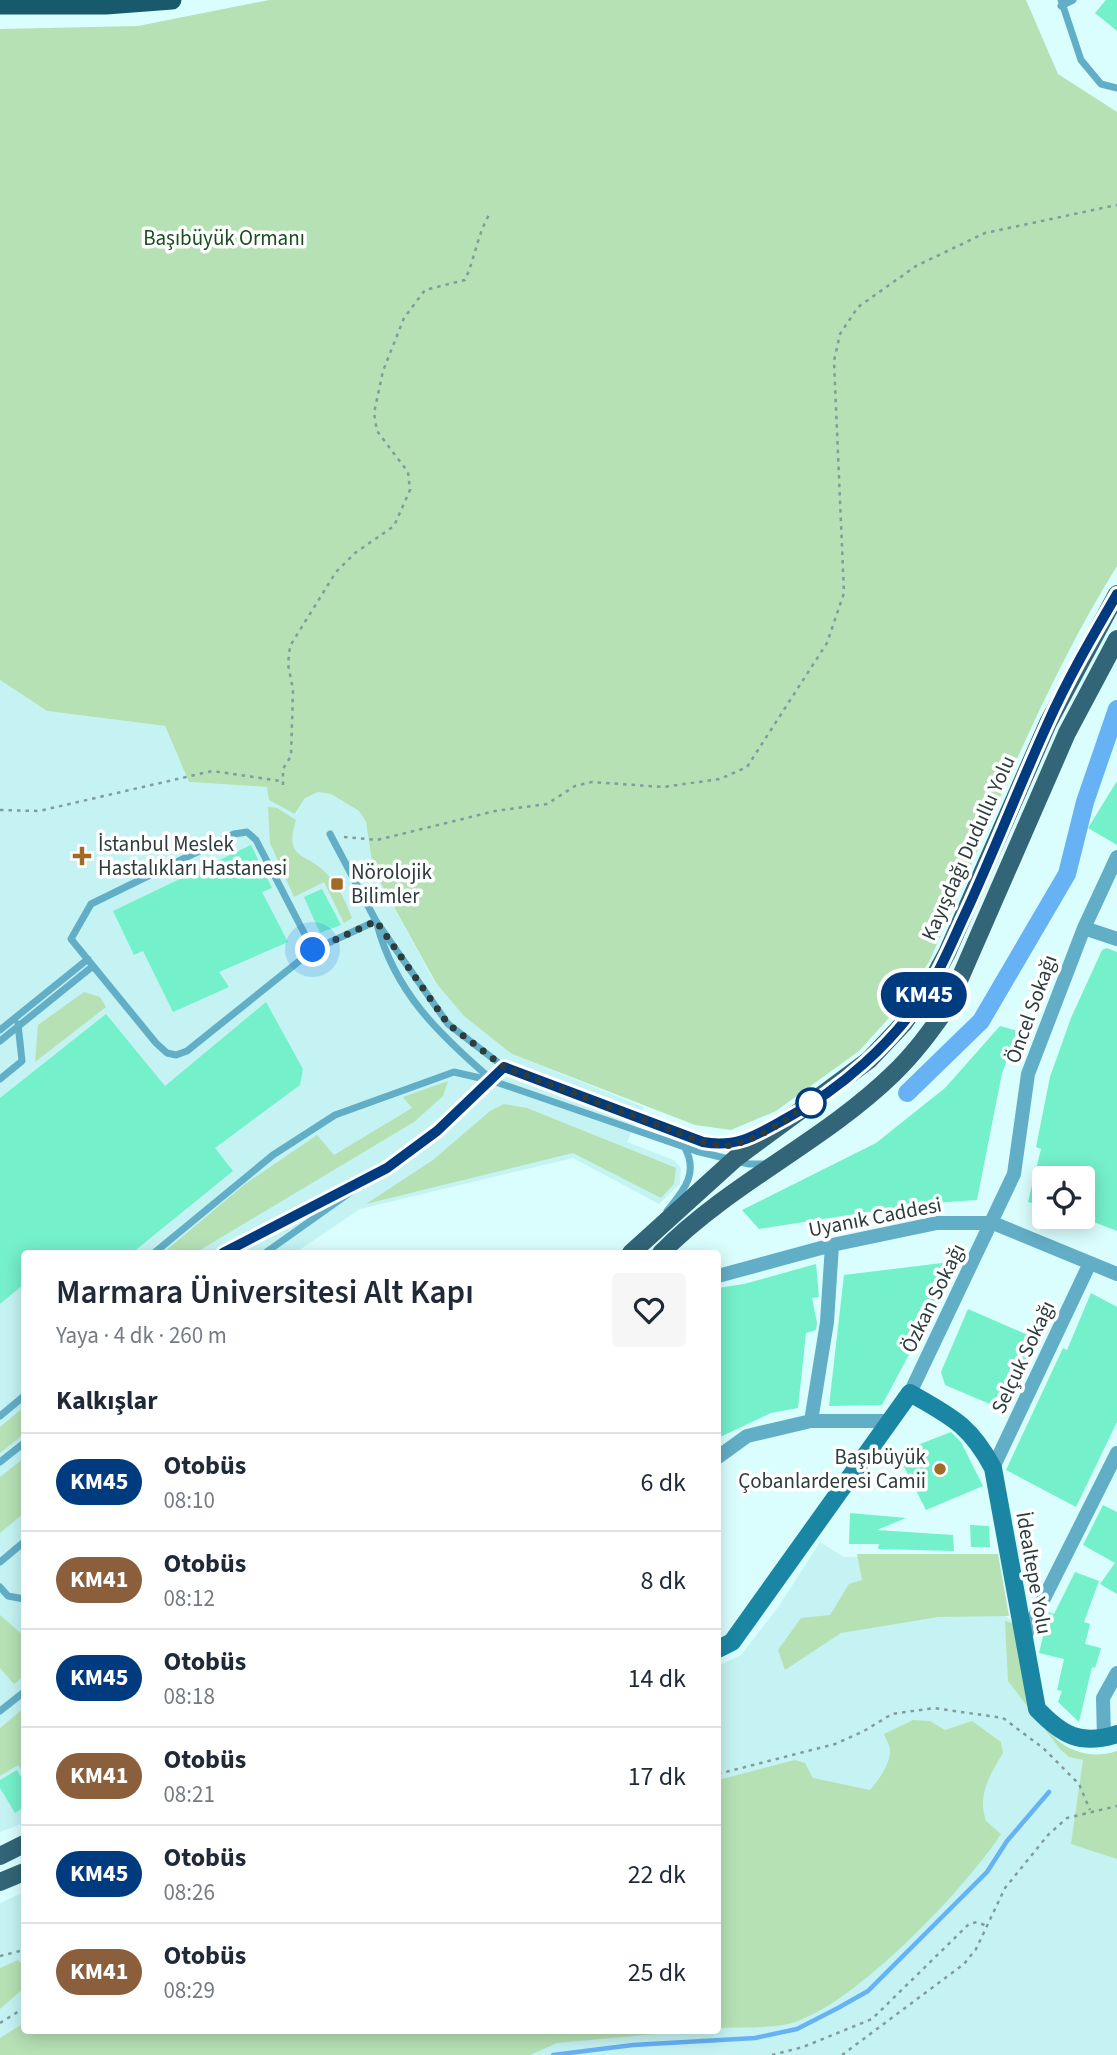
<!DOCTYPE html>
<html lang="tr">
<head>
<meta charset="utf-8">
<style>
	body { margin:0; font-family:"Source Sans 3",sans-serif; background:#f6f6f7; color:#1f2937; height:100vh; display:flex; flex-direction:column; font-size:26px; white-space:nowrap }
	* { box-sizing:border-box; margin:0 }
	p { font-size:23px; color:#747a83 }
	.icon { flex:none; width:38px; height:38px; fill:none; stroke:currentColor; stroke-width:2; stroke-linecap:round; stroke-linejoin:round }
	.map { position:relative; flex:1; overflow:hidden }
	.side { position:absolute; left:21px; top:1250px; width:700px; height:784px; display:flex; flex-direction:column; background:#fff; border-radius:7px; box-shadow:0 4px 18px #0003 }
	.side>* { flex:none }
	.badge { padding:0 14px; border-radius:23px; font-size:24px; line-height:46px }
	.tools { position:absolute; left:1032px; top:1166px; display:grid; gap:14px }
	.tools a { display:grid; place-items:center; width:63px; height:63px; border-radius:7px; background:#fff; box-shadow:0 4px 18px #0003; font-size:35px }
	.you { position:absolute; width:35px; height:35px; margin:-18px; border:5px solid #fff; border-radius:50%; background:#1a73e8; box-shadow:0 0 0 10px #1a73e833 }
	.map>.badge { position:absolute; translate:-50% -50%; box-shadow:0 0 0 4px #fff }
	h2 { padding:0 35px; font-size:26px; line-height:63px }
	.round { display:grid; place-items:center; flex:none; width:74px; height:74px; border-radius:7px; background:#f6f6f7 }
	.summary { display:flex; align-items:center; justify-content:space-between; height:119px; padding:0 35px }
	h1 { font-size:33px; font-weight:600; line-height:52px }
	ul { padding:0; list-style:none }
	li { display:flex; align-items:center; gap:21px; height:98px; padding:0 35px; border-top:2px solid #e0e1e3 }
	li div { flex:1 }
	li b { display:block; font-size:26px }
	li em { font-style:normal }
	li .badge { min-width:77px; font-weight:700; text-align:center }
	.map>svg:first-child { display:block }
</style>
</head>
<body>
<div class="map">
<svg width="1117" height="2055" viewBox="0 0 1117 2055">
	<rect width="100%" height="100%" fill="#dafefe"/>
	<!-- built -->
	<path fill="#c5f3f3" d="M0,680L47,711L165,726L189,782L267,787L296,814L305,798L318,792L331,794L359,811L366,822L373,869L435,983L512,1054L644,1107L627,1142L674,1160L681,1168L680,1184L659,1204L573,1158L360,1209L295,1253H24V1823L0,1832Z
		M820,1542L844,1557H998L1003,1614L1015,1624L1060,1749L1083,1760L1117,1756V2055H0V1903L24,1892V2030H718V1666L741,1655L779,1606Z"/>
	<!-- green -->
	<path fill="#b5e1b5" d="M269,0H1026L1058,74L1117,112V566C1040,690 989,827 930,960L907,998L859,1051L776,1111L731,1130L695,1125L512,1054L464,1016L436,983L373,869L366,822L359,811L331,794L318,792L305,798L295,814L269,800L267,787L189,782L165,726L47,711L0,680V29L138,26Z
		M268,807L277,808L296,820C283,861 307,852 327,874C339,886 346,903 352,918L344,923L324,882L294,897L270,843Z
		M84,992L100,997L106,1007L35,1062L38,1025Z
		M448,1081L443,1096L414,1122L195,1253H163L245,1184L317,1135L334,1155L412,1108L403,1097Z
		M504,1104L527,1108L669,1165L676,1168L674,1184L661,1198L573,1153L366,1204L433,1160L490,1111Z
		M24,1407V1434L0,1453V1427Z
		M24,1458V1513L0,1533V1477Z
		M857,1554H998L1009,1616L938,1617L841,1633L785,1670L778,1650L801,1618L830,1615L849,1584L862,1580Z
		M0,1615L24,1636V1676L14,1684L0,1668Z
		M1005,1621L1015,1624C1022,1648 1032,1701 1042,1721C1057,1749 1089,1761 1117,1751V1859L1071,1844L1083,1760L1069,1757L1060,1749L1008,1681Z
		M24,1708V1774L18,1765L0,1776V1728Z
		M913,1720L930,1721L945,1730L972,1721L1001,1742L1003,1753C990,1775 977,1794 986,1821L1001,1834C965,1889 856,2004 792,2023C770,2029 741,2027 718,2028V1780L795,1760L805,1763L813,1778L870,1790C878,1781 891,1763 890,1750C890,1745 886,1740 884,1734Z
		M18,1960L24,1966V1988L0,2009V1968Z
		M24,2023V2030H700L557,2043L530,2055H0V2038Z"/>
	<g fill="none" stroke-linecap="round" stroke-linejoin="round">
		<!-- stream -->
		<path stroke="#67b1f5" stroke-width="4.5" d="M553,2055L633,2045L755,2038L797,2029L838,2008L868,1991L987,1872L1007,1841L1049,1792"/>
		<!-- canal -->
		<path stroke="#67b1f5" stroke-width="18" d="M907,1093L981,1021L1067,874L1085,802L1117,709"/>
	</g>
	<!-- building -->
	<path fill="#74f0ca" d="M1106,0H1117V31L1095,13Z
		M1117,781V845L1088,828Z
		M251,845L272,888L262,892L288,942L219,972L229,987L173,1012L143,951L134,955L113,911Z
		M322,889L341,925L320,933L304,897Z
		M1107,948L1117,952V1231L1083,1218V1178H1045V1206L1028,1202L1041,1149L1036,1147L1050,1077L1071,1018L1102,950Z
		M266,1002L303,1069L300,1085L215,1148L233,1171L132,1253H24V1284L0,1304V1098L106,1014L165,1086Z
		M1000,1026L1018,1031L1002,1073L977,1200L920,1204L759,1229L742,1210L876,1143L945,1088Z
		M942,1263L955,1269L882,1405L829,1406L844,1275Z
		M816,1264L819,1297L812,1298L817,1323L816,1330L806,1333L798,1408L771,1413L718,1438V1288L744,1284Z
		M1091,1293L1117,1307V1422L1076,1507L1006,1470L1063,1348L1067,1350Z
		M968,1309L1035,1338L1004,1410L945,1385L941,1372Z
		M951,1432L961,1442L983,1486L926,1510L897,1453Z
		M1103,1505L1117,1512V1594L1100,1584L1115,1563L1083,1545Z
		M850,1513L906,1518L877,1530L953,1535L954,1551L878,1549L879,1544H849Z
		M970,1525L989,1526L990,1547H971Z
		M1075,1572L1099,1581L1084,1622L1090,1624L1085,1644L1101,1648L1095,1668L1092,1667L1079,1722L1058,1702L1062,1691L1057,1690L1064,1659L1039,1653L1049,1612L1054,1614Z
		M17,1770L24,1782V1807L15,1813L0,1788V1780Z"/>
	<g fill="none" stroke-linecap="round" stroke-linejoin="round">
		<!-- path -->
		<path stroke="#829b9b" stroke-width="2.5" stroke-dasharray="3.5 5" stroke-linecap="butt" d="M283,785V769L291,756L293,690L288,664L290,646L336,572L355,553L394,526L410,490L408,472L377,431L374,413L383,371L404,318L425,290L465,280C475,258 477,236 489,215
			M0,810L39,811L212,771L281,781
			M344,837L377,840L495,811L547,804L575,786L592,782L663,787L720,779L747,767L827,643L844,593L834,361L840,334L858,307L916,266L985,233L1117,205
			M718,1774L835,1744L864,1731L892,1714L934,1708L1003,1718L1043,1748L1079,1784L1090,1810
			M0,1956L24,1950
			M0,2023L24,2008
			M772,2055L803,2047L872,2019L969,1924L977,1922L987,1926
			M842,2055L964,1964L976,1949L1005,1888L1048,1835L1067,1818L1117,1806"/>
		<!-- service -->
		<path stroke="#63aec7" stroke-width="7" d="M1061,0L1081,60L1101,84L1117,88
			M1061,6L1073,0
			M330,834L376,921L448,1024L504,1067L703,1142L732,1145L755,1135
			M377,924C395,993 440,1035 492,1080
			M313,950L256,840L247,832L234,834L91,904L71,939L156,1043L167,1053L176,1055L187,1051L313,950L376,921
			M0,1030L88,959
			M0,1041L93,966
			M0,1079L22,1061L18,1024
			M667,1211C683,1191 699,1174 685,1148
			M154,1253L273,1155L335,1115L454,1072L493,1081L696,1151L749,1164H767
			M223,1253L367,1178
			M265,1253L437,1131L504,1067
			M0,1416L24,1396
			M0,1462L24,1443
			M0,1562L24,1542
			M0,1587L8,1596L24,1599
			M0,1711L24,1692"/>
		<!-- minor -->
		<path stroke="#63aec7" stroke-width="14" d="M1084,928L1117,939
			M718,1276L832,1245L937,1223H993L1117,1274
			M910,1393L1014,1174L1028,1074L1084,928L1117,857
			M811,1421L827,1322L832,1245
			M718,1457L747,1436L811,1421H891
			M993,1468L1090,1263
			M1023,1640L1117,1453
			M1104,1738L1103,1698L1117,1673"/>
		<!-- secondary -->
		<path stroke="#1b86a4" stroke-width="18" d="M718,1649L732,1642L910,1393C952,1417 970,1425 993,1468L1037,1709C1062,1735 1080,1746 1117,1734"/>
		<!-- primary -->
		<path stroke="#316577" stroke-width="18" d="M631,1253L736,1158L869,1060L904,1023L927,990L947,953L1048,723L1117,594
			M661,1253C730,1183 823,1142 893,1074C914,1054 930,1032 947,1008L1067,733L1117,639
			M0,1856L24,1844
			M0,1882L24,1872"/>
		<!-- trunk -->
		<path stroke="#185a6c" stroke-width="19" d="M0,5H106L172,0"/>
	</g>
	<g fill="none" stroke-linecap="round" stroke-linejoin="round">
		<defs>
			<path id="line" d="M223,1253L387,1168L437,1131L504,1067L703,1142C738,1148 756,1135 787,1118C841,1089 893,1043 927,991C943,966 954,937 967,910C995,849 1019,787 1047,725C1067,680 1092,637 1117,594"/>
		</defs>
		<!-- line casing -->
		<use href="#line" stroke="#fff" stroke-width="16"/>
		<!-- line -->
		<use href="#line" stroke="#003b80" stroke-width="10"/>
		<!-- walk -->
		<path stroke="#2d3c3c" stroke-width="7" stroke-dasharray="0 12.6" d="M313,950L376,921L448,1024L504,1067L703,1142C712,1143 722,1147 731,1145C760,1139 793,1116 816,1099L811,1103"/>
	</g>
	<!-- markers -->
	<g fill="#a16a26" stroke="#fff" stroke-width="2.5">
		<path d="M78.5 845.5h7v7h7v7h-7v7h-7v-7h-7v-7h7z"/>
		<rect x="330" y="877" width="14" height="14" rx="3.5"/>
		<circle cx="940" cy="1469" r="7"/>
	</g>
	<circle fill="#fff" stroke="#003b80" stroke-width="3.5" cx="811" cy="1103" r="14"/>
	<g text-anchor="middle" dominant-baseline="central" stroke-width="7" stroke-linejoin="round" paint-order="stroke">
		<!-- park labels -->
		<g font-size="21" fill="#194c1e" stroke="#fff">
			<text x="224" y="238">Başıbüyük Ormanı</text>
		</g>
		<!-- poi labels -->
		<g font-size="21" fill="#2d3c3c" stroke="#fff" text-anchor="start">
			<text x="98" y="844">İstanbul Meslek<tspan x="98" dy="24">Hastalıkları Hastanesi</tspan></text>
			<text x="351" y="872">Nörolojik<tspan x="351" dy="24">Bilimler</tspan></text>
			<text x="926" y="1457" text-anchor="end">Başıbüyük<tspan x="926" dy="24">Çobanlarderesi Camii</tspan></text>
		</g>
		<!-- street labels -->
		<g font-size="21" fill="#2d3c3c" stroke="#fff">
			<text transform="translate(968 848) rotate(-66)">Kayışdağı Dudullu Yolu</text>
			<text transform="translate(1031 1009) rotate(-70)">Öncel Sokağı</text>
			<text transform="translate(875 1217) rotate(-11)">Uyanık Caddesi</text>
			<text transform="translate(933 1298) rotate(-64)">Özkan Sokağı</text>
			<text transform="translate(1023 1357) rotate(-65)">Selçuk Sokağı</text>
			<text transform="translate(1034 1573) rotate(80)">İdealtepe Yolu</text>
		</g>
	</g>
</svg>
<div class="tools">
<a><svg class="icon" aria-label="locate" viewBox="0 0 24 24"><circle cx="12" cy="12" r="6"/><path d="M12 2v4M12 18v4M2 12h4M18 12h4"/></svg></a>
</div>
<div class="you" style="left:313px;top:950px"></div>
<b class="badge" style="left:924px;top:995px;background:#003b80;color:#fff">KM45</b>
<section class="side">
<div class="summary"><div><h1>Marmara Üniversitesi Alt Kapı</h1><p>Yaya · 4 dk · 260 m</p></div><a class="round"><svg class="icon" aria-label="heart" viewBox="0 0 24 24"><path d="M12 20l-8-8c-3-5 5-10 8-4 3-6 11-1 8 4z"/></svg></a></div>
<h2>Kalkışlar</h2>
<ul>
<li><span class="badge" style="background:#003b80;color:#fff">KM45</span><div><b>Otobüs</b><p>08:10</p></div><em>6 dk</em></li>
<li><span class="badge" style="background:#8b5e3c;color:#fff">KM41</span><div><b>Otobüs</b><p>08:12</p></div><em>8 dk</em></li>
<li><span class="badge" style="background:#003b80;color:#fff">KM45</span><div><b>Otobüs</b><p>08:18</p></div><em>14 dk</em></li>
<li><span class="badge" style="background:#8b5e3c;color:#fff">KM41</span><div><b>Otobüs</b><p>08:21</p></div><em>17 dk</em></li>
<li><span class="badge" style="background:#003b80;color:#fff">KM45</span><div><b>Otobüs</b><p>08:26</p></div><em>22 dk</em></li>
<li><span class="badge" style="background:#8b5e3c;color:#fff">KM41</span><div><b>Otobüs</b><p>08:29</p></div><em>25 dk</em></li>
</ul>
</section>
</div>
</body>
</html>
